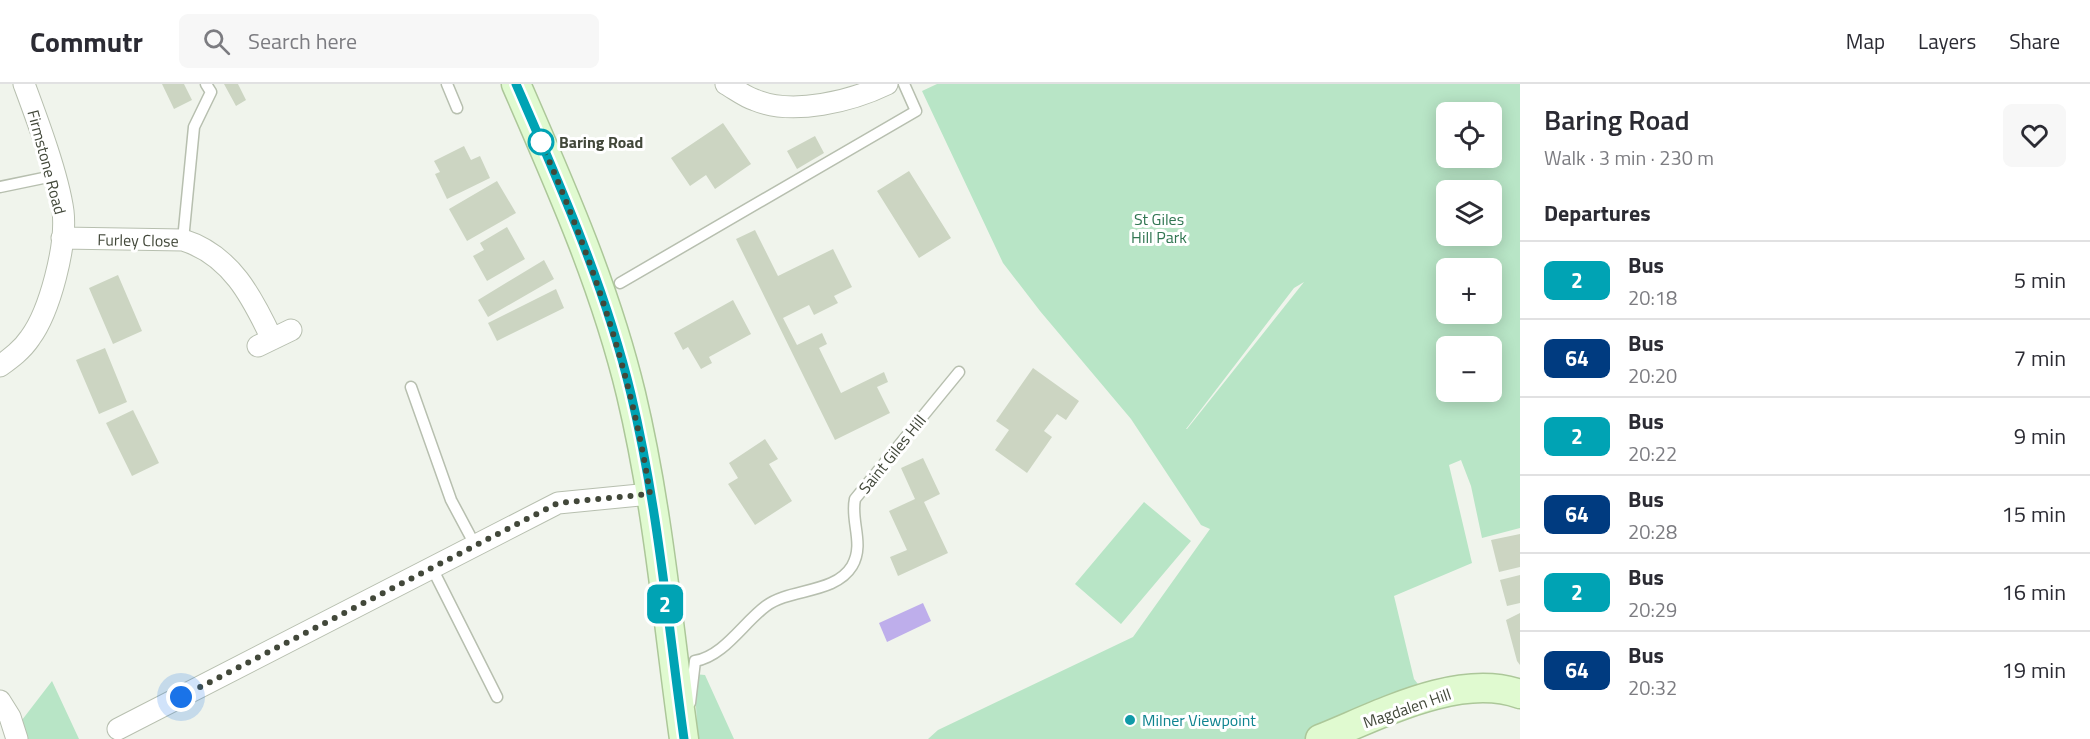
<!DOCTYPE html>
<html lang="en">
<head>
<meta charset="utf-8">
<style>
	body { margin:0; font-family:"Titillium Web",sans-serif; background:#f7f7f7; color:#2b2b33; height:100vh; display:flex; flex-direction:column; font-size:22px; white-space:nowrap }
	* { box-sizing:border-box; margin:0 }
	p { font-size:20px; color:#7c7c81 }
	.icon { flex:none; width:33px; height:33px; fill:none; stroke:currentColor; stroke-width:2; stroke-linecap:round; stroke-linejoin:round }
	.map { position:relative; flex:1; overflow:hidden }
	.drawer { display:flex; flex-direction:column; background:#fff; width:570px }
	.drawer>* { flex:none }
	.badge { padding:0 12px; border-radius:9px; font-size:21px; line-height:39px }
	.tools { position:absolute; left:1436px; top:18px; display:grid; gap:12px }
	.tools a { display:grid; place-items:center; width:66px; height:66px; border-radius:9px; background:#fff; box-shadow:0 3px 15px #0003; font-size:30px }
	.you { position:absolute; width:30px; height:30px; margin:-15px; border:4px solid #fff; border-radius:50%; background:#1a73e8; box-shadow:0 0 0 9px #1a73e833 }
	.map>.badge { position:absolute; translate:-50% -50%; box-shadow:0 0 0 3px #fff }
	h2 { padding:0 24px; font-size:22px; line-height:54px }
	.round { display:grid; place-items:center; flex:none; width:63px; height:63px; border-radius:9px; background:#f7f7f7 }
	.summary { display:flex; align-items:center; justify-content:space-between; height:102px; padding:0 24px }
	h1 { font-size:28px; font-weight:600; line-height:45px }
	ul { padding:0; list-style:none }
	li { display:flex; align-items:center; gap:18px; height:78px; padding:0 24px; border-top:2px solid #e1e1e2 }
	li div { flex:1 }
	li b { display:block; font-size:22px }
	li em { font-style:normal }
	li .badge { min-width:66px; font-weight:700; text-align:center }
	header { display:flex; align-items:center; gap:36px; box-sizing:border-box; height:84px; padding:0 30px; background:#fff; border-bottom:2px solid #e1e1e2 }
	header strong { font-size:28px }
	nav { display:flex; gap:33px; margin-inline-start:auto; font-size:21px }
	.search { width:420px; height:54px; background:#f7f7f7; display:flex; align-items:center; gap:15px; box-sizing:border-box; padding:0 21px; border-radius:9px; color:#7c7c81; font-size:22px }
	main { display:flex; flex:1; min-height:0 }
	.map>svg:first-child { display:block }
</style>
</head>
<body>
<header>
<strong>Commutr</strong>
<div class="search"><svg class="icon" aria-label="search" viewBox="0 0 24 24"><circle cx="10" cy="10" r="6"/><path d="M15 15l6 6"/></svg>Search here</div>
<nav><a>Map</a><a>Layers</a><a>Share</a></nav>
</header>
<main>
<div class="map">
<svg width="1520" height="655" viewBox="0 0 1520 655">
	<rect width="100%" height="100%" fill="#f0f4ec"/>
	<!-- green -->
	<path fill="#b8e5c6" fill-rule="evenodd" d="M937,0H1520V444L1482,454L1471,402L1461,376L1449,381L1472,479L1394,512L1414,595L1429,614L1321,655H928L938,646L1133,553L1210,445L1201,441L1131,335L1040,227L1003,179L922,7ZM1446,28H1491V74H1446ZM1446,106H1491V152H1446ZM1446,184H1491V230H1446ZM1304,198L1187,345H1186L1294,204ZM1446,262H1491V308H1446Z
		M1144,418L1191,457L1121,540L1075,500Z
		M694,590L705,591L734,655H698Z
		M52,597L79,655H27L22,636Z"/>
	<!-- water -->
	<path fill="#beaeeb" d="M923,519L931,537L887,558L879,539Z"/>
	<!-- building -->
	<path fill="#ccd5c2" d="M162,0H184L192,16L174,25Z
		M224,0H238L246,16L236,22Z
		M723,39L751,80L715,105L706,91L690,102L671,74Z
		M815,52L824,69L797,85L787,67Z
		M464,62L471,76L480,72L490,94L447,115L435,90L440,88L434,77Z
		M909,87L951,154L919,174L877,107Z
		M497,97L516,129L467,157L449,125Z
		M507,143L525,175L487,197L473,172L484,166L480,159Z
		M755,146L778,192L833,165L852,203L834,212L838,219L814,231L809,221L783,234L797,261L822,249L827,260L819,264L841,309L884,288L888,298L877,303L890,329L835,356L736,155Z
		M544,176L554,195L488,233L478,216Z
		M118,191L142,247L113,260L89,204Z
		M556,205L564,224L497,257L488,239Z
		M733,216L751,250L709,273L712,279L701,285L688,263L683,266L674,249Z
		M105,264L127,318L99,330L76,276Z
		M1033,284L1079,317L1066,336L1057,330L1044,347L1052,353L1027,389L995,366L1009,346L996,337Z
		M133,326L159,379L132,392L106,339Z
		M765,355L778,375L769,380L792,417L755,441L728,400L738,394L729,379Z
		M923,374L940,410L924,418L948,469L898,492L890,473L907,466L889,427L915,415L901,384Z
		M1520,450V483L1499,488L1491,456Z
		M1520,491V519L1507,522L1500,496Z
		M1520,529V581L1517,577L1506,536Z"/>
	<g fill="none" stroke-linecap="round" stroke-linejoin="round">
		<defs>
			<path id="service" d="M447,0L457,24
				M0,103L53,92
				M183,156L194,43L211,8L206,0
				M620,199L916,27L904,0
				M411,303L451,416L475,461
				M431,482L497,613
				M690,619L695,577C724,572 743,539 766,522C790,504 835,510 852,482C865,460 850,437 855,415L959,288"/>
			<path id="minor" d="M726,0C735,5 745,13 755,16C793,32 852,17 887,0
				M62,154L183,156C231,171 252,213 272,255
				M258,262L291,246
				M0,282C11,274 22,266 30,254C50,227 67,161 63,127C58,91 37,35 24,0
				M0,617L10,633L17,655
				M118,645L558,419L650,410"/>
			<path id="secondary" d="M516,0C560,101 605,202 631,310C658,423 668,540 684,655
				M1320,655C1378,632 1458,588 1520,610"/>
		</defs>
		<!-- service casing -->
		<use href="#service" stroke="#b7bfaf" stroke-width="13"/>
		<!-- minor casing -->
		<use href="#minor" stroke="#b7bfaf" stroke-width="23"/>
		<!-- secondary casing -->
		<use href="#secondary" stroke="#acc799" stroke-width="31"/>
		<!-- service -->
		<use href="#service" stroke="#fff" stroke-width="10"/>
		<!-- minor -->
		<use href="#minor" stroke="#fff" stroke-width="21"/>
		<!-- secondary -->
		<use href="#secondary" stroke="#e0fad0" stroke-width="28"/>
	</g>
	<g fill="none" stroke-linecap="round" stroke-linejoin="round">
		<defs>
			<path id="line" d="M516,0C560,101 605,202 631,310C658,423 668,540 684,655"/>
		</defs>
		<!-- line casing -->
		<use href="#line" stroke="#fff" stroke-width="14"/>
		<!-- line -->
		<use href="#line" stroke="#00a3b4" stroke-width="9"/>
		<!-- walk -->
		<path stroke="#42483a" stroke-width="6" stroke-dasharray="0 10.8" d="M181,613L558,419L650,410C631,287 591,172 541,58"/>
	</g>
	<!-- markers -->
	<circle fill="#fff" stroke="#00a3b4" stroke-width="3" cx="541" cy="58" r="12"/>
	<circle fill="#0f9aa8" stroke="#fff" stroke-width="2" cx="1130" cy="636" r="6"/>
	<g text-anchor="middle" dominant-baseline="central" stroke-width="6" stroke-linejoin="round" paint-order="stroke">
		<!-- stop labels -->
		<g font-size="16" font-weight="bold" fill="#42483a" stroke="#fff" text-anchor="start">
			<text x="559" y="58">Baring Road</text>
		</g>
		<!-- street labels -->
		<g font-size="16" fill="#42483a" stroke="#fff">
			<text transform="translate(47 78) rotate(75)">Firmstone Road</text>
			<text transform="translate(138 156) rotate(1)">Furley Close</text>
			<text transform="translate(892 370) rotate(-51)">Saint Giles Hill</text>
			<text transform="translate(1407 624) rotate(-19)">Magdalen Hill</text>
		</g>
		<!-- park labels -->
		<g font-size="16" fill="#317652" stroke="#fff">
			<text x="1159" y="135">St Giles<tspan x="1159" dy="18">Hill Park</tspan></text>
		</g>
		<!-- culture labels -->
		<g font-size="16" fill="#0d838f" stroke="#fff" text-anchor="start">
			<text x="1142" y="636">Milner Viewpoint</text>
		</g>
	</g>
</svg>
<div class="tools">
<a><svg class="icon" aria-label="locate" viewBox="0 0 24 24"><circle cx="12" cy="12" r="6"/><path d="M12 2v4M12 18v4M2 12h4M18 12h4"/></svg></a>
<a><svg class="icon" aria-label="layers" viewBox="0 0 24 24"><path d="M12 4l9 5-9 5-9-5zM3 14l9 5 9-5"/></svg></a>
<a>+</a>
<a>−</a>
</div>
<div class="you" style="left:181px;top:613px"></div>
<b class="badge" style="left:665px;top:520px;background:#00a3b4;color:#fff">2</b>
</div>
<section class="drawer">
<div class="summary"><div><h1>Baring Road</h1><p>Walk · 3 min · 230 m</p></div><a class="round"><svg class="icon" aria-label="heart" viewBox="0 0 24 24"><path d="M12 20l-8-8c-3-5 5-10 8-4 3-6 11-1 8 4z"/></svg></a></div>
<h2>Departures</h2>
<ul>
<li><span class="badge" style="background:#00a3b4;color:#fff">2</span><div><b>Bus</b><p>20:18</p></div><em>5 min</em></li>
<li><span class="badge" style="background:#003b80;color:#fff">64</span><div><b>Bus</b><p>20:20</p></div><em>7 min</em></li>
<li><span class="badge" style="background:#00a3b4;color:#fff">2</span><div><b>Bus</b><p>20:22</p></div><em>9 min</em></li>
<li><span class="badge" style="background:#003b80;color:#fff">64</span><div><b>Bus</b><p>20:28</p></div><em>15 min</em></li>
<li><span class="badge" style="background:#00a3b4;color:#fff">2</span><div><b>Bus</b><p>20:29</p></div><em>16 min</em></li>
<li><span class="badge" style="background:#003b80;color:#fff">64</span><div><b>Bus</b><p>20:32</p></div><em>19 min</em></li>
</ul>
</section>
</main>
</body>
</html>
